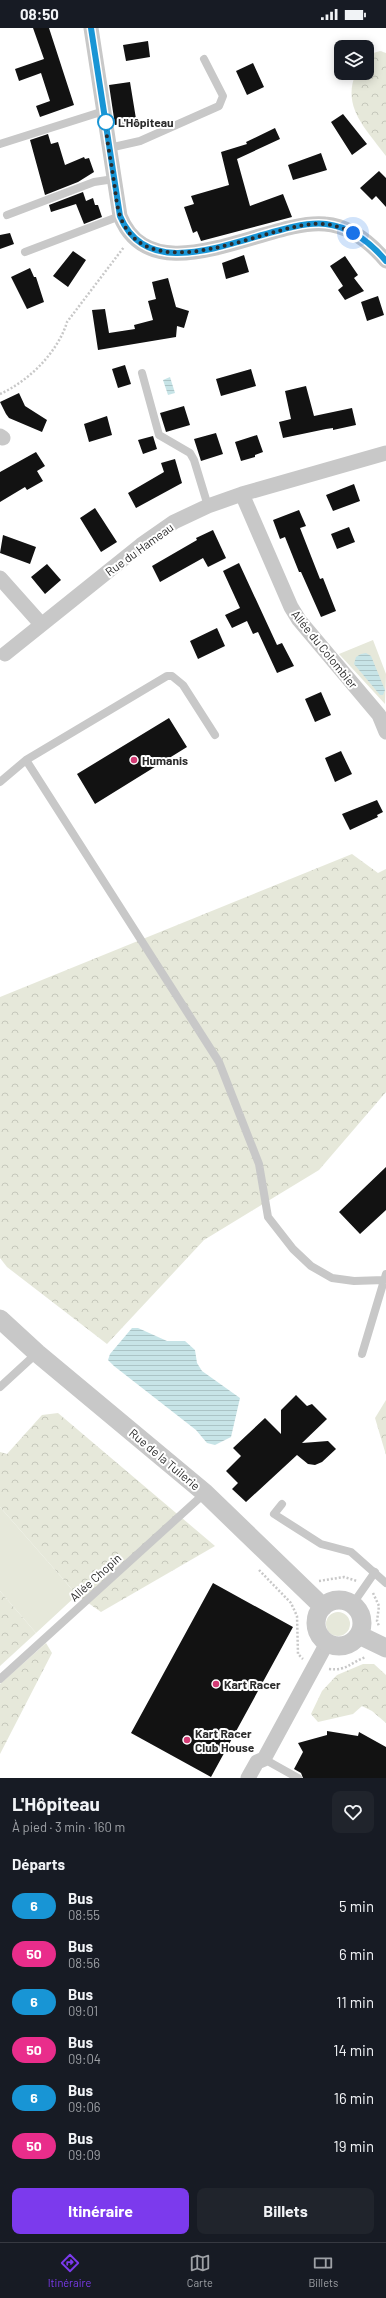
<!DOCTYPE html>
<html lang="fr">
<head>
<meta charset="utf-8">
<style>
	body { margin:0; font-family:Barlow,sans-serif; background:#20242c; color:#f1f3f6; height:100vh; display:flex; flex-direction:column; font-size:15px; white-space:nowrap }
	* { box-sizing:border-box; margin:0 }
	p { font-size:13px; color:#9ea1a6 }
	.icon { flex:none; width:22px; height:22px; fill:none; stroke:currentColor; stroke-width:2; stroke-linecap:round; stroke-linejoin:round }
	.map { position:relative; height:1750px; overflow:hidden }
	.panel { display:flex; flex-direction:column; background:#171b24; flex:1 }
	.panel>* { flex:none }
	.badge { padding:0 8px; border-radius:13px; font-size:14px; line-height:26px }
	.buttons { position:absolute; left:334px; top:12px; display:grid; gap:8px }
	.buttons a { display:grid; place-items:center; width:40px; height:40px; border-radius:8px; background:#171b24; box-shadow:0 2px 10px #0003; font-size:20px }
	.you { position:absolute; width:20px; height:20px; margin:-10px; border:3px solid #fff; border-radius:50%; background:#1a73e8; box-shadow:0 0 0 6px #1a73e833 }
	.map>.badge { position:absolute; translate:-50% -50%; box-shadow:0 0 0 2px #fff }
	h2 { padding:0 12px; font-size:15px; line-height:36px }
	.round { display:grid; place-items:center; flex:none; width:42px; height:42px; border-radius:8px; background:#20242c }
	.head { display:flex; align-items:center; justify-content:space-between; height:68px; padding:0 12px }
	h1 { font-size:19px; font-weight:700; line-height:30px }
	.cta { display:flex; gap:8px; margin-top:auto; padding:8px 12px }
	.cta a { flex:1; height:46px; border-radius:8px; background:#7c3aed; color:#fff; font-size:16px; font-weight:700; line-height:46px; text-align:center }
	.cta a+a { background:#20242c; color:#f1f3f6 }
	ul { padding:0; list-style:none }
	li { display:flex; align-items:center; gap:12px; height:48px; padding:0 12px }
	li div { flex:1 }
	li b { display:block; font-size:15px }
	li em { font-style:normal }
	li .badge { min-width:44px; font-weight:700; text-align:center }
	.status { display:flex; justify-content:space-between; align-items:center; height:28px; padding:0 20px; background:#171b24; direction:ltr }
	.status svg { height:11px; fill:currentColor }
	.dock { display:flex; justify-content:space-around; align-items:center; height:56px; border-top:1px solid #363941; background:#171b24; font-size:11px; color:#9ea1a6 }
	.dock a { display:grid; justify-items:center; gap:2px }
	.dock .active { color:#7c3aed }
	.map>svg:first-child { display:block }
</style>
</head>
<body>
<div class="status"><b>08:50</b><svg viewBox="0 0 49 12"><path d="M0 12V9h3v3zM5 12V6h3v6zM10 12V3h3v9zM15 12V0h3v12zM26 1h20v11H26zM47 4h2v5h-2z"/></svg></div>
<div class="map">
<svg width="386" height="1750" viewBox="0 0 386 1750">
	<defs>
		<pattern id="forest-crowns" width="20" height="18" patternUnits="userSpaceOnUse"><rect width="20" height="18" fill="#e6e8da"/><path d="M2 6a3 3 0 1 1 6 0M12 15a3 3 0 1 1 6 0" fill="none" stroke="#c5c7bb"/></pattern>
		<pattern id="water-rules" width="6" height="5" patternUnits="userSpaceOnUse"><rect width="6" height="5" fill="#c7e4e7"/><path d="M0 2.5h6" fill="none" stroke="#abc4c6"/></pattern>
	</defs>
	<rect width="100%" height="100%" fill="#fff"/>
	<!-- green -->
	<path fill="#e6e8da" d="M373,612L386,646L385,676L339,626Z
		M0,1479L77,1567L36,1605L0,1563Z
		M326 1596a12 12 0 1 1 24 0a12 12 0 1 1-24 0Z"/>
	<!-- forest -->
	<path fill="url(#forest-crowns)" d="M380,23L386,25V128C367,102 341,79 356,45H367V27Z
		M352,826L378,845L386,841V1064L319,1142L204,1212L107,1316L7,1239L0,1230V969Z
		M386,1372V1427L375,1390Z
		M58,1385L215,1518L101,1584L77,1567L0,1479V1424L7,1426L42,1387Z
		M0,1563L36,1605L0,1638Z
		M46,1615L52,1625L0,1726V1656Z
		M363,1636H374L386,1647V1695L372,1683L362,1678L353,1686L318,1694L311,1686L322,1663L337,1647Z"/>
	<!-- water -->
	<path fill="url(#water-rules)" d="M170,349L175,365L168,367L163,352Z
		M361,626L366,625L371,628L385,662L383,667H380L354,636L356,629Z
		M132,1300H138L167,1313H185L195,1322L197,1335L202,1343L240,1370L231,1409L215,1417L207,1415L196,1402L114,1338L108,1332L110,1326Z"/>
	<!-- building -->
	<path fill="#121212" d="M33,0H49L74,77L40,89L36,78L50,73L41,45L19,53L15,41L44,31Z
		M148,13L150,29L126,33L123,17Z
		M253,35L264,59L247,67L236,43Z
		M130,54L137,97L123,100V96L115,97L109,57Z
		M343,86L367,116L352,127L331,94Z
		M275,100L280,111L237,131L250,178L283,166L292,189L201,213L197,203L193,205L184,179L194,176L191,168L229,157L221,124L247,116L246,114Z
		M48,106L51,116L58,114L65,137L84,129L85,131L89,130L94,144L78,154L45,167L30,112Z
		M321,125L327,142L293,152L288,137Z
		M379,143L386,150V179L376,168L372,172L360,160Z
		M83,164L86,173L93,170L95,177H98L102,189L84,196L76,176L51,184L49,177Z
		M10,205L14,216L0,221V207Z
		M73,223L86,232L68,259L53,248Z
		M244,227L249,244L226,251L222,235Z
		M345,228L358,247L354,250L364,263L345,272L338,262L343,258L330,238Z
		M30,240L34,249H36L44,274L27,281L11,249Z
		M168,250L176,279L189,283L184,300L177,298L176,309L98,322L92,282L105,281L109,305L135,301L134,297L153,292L148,273L156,271L152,254Z
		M378,268L384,287L367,293L361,274Z
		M125,337L131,356L118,360L112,341Z
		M251,341L256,358L221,368L216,351Z
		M306,358L314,388L352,380L356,397L333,402V400L326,401L283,410L279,394L291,391L285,363Z
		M19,365L25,378L47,392L42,404L9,390L6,386L0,374Z
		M184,378L190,397L166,404L160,385Z
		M107,388L112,407L89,414L84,396Z
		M216,405L223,426L201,433L194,411Z
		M257,407L263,424L255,427V429L241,433L235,414Z
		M153,408L157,421L143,426L138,412Z
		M36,424L45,438L37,443L43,453L27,462L25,459L0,474V444Z
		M175,431L182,455L136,480L128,465L164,444L161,435Z
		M354,456L360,473L333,483L326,467Z
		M95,480L117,514L101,524L80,490Z
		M299,482L306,498L300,500L320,551L323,550L336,583L321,589L301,544H299L285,509L280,511L273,492Z
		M349,499L355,514L337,521L331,506Z
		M213,502L226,530L208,539L203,530L160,554L152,538L197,512L196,510Z
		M3,507L36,519L30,536L0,525Z
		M239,535L277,617L282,615L294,638L277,645L258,604L253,606L247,593L232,600L225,587L240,580L223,543Z
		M47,536L61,552L45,566L31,549Z
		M217,600L225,618L198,631L190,613Z
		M321,664L331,687L315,694L305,671Z
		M169,690L187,719L95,776L77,746Z
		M341,723L352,746L335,754L325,730Z
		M377,772L383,784L377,787L378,789L350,802L342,786Z
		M386,1139V1182L360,1206L339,1184Z
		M296,1367L307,1378L312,1376L327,1391L302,1415L328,1413L336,1421L322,1434L315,1437L308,1436L297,1427L246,1474L232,1461L238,1455L226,1443L241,1428L233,1420L265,1390L281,1406V1382Z
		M213,1555L293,1599L211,1749L131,1705Z
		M327,1703L358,1708L359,1704L386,1719V1750H303L301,1745L294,1741L303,1724L298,1715L327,1707Z"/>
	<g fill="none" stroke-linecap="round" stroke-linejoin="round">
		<!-- path -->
		<path stroke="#c8c8c8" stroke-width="2.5" stroke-dasharray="2 2" stroke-linecap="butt" d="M0,366C29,353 58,324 67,294L124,219
			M259,1542L291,1575L297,1588L298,1626L303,1631
			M319,1553L344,1549L357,1553
			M373,1565L379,1578L377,1593L379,1598
			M329,1641C347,1643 351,1634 366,1629"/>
		<!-- service -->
		<path stroke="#c8c8c8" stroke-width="8" d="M0,116L104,83
			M109,120L140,113L219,78L223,68L204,31
			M7,187L94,154L114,151
			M25,224L120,188
			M142,345L159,407L190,425L194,432L208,478
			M26,732L219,1034L259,1136L268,1189L293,1221L311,1238L332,1250L354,1253L384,1252
			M0,754L26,732L167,648H172L183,657L215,707
			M362,1326L386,1246
			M0,1359L37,1325
			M282,1476L274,1486L321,1516L351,1524L386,1555
			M352,1577L375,1544
			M0,1651L205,1465
			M264,1731L298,1750"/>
		<!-- minor -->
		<path stroke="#c8c8c8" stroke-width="15" d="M91,0L120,188C153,270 269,190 325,196C350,198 370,214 386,233
			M0,408L3,410
			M242,466L291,579L299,592L379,687L386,704
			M0,550L41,596
			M5,626L141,517L174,494L208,478L242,466L386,425
			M248,1750L257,1734L264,1731L327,1615"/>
		<!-- tertiary -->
		<path stroke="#c8c8c8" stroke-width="19" d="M0,1291L37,1325L205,1465L323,1579
			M316 1595a23 23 0 1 1 46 0a23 23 0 1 1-46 0Z
			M359,1607L386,1620"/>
	</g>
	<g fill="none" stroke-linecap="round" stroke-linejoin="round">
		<defs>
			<path id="line" d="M91,0L120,188C154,270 270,189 326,196C351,199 370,214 386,233"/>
		</defs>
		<!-- line casing -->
		<use href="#line" stroke="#fff" stroke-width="9"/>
		<!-- line -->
		<use href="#line" stroke="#1895d5" stroke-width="6"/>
		<!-- walk -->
		<path stroke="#2b2b2b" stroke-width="4" stroke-dasharray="0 7.2" d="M106,94C106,112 111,131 113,148C116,163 116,182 123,195C155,259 264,199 313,196C327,195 340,198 353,205"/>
	</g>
	<!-- markers -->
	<circle fill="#fff" stroke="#1895d5" stroke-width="2" cx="106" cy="94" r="8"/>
	<g fill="#d43c75" stroke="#fff" stroke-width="1.5">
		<circle cx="134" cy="732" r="4"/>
		<circle cx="216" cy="1656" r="4"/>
		<circle cx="187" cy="1712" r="4"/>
	</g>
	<g text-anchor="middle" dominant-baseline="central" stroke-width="4" stroke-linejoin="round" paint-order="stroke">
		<!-- stop labels -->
		<g font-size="12" font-weight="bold" fill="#2b2b2b" stroke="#fff" text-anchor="start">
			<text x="118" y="94">L'Hôpiteau</text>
		</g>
		<!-- street labels -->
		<g font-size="12" fill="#2b2b2b" stroke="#fff">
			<text transform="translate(139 521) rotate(-36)">Rue du Hameau</text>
			<text transform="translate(325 621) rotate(51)">Allée du Colombier</text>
			<text transform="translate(165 1431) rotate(40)">Rue de la Tuilerie</text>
			<text transform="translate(95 1549) rotate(-42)">Allée Chopin</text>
		</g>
		<!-- poi labels -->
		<g font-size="12" font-weight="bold" fill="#2b2b2b" stroke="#fff" text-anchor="start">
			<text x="142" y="732">Humanis</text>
			<text x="224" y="1656">Kart Racer</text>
			<text x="195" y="1705">Kart Racer<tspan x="195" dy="14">Club House</tspan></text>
		</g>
	</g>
</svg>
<div class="buttons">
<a><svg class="icon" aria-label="layers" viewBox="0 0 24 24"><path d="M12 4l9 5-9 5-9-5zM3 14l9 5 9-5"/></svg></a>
</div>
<div class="you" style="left:353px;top:205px"></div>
</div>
<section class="panel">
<div class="head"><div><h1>L'Hôpiteau</h1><p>À pied · 3 min · 160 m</p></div><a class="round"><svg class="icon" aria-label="heart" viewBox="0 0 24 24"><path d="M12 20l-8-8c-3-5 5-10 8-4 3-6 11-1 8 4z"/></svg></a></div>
<h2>Départs</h2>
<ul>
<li><span class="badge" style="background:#1895d5;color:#fff">6</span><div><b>Bus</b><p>08:55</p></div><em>5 min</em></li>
<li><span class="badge" style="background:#e92d8b;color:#fff">50</span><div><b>Bus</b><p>08:56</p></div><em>6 min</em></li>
<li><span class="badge" style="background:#1895d5;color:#fff">6</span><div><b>Bus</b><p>09:01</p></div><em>11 min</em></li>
<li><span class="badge" style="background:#e92d8b;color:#fff">50</span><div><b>Bus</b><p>09:04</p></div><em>14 min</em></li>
<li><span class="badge" style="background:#1895d5;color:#fff">6</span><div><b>Bus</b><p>09:06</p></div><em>16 min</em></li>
<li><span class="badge" style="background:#e92d8b;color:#fff">50</span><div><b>Bus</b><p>09:09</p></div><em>19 min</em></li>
</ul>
<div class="cta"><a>Itinéraire</a><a>Billets</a></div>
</section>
<nav class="dock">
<a class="active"><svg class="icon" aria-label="directions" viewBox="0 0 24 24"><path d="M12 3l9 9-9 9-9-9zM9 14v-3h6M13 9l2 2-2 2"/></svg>Itinéraire</a>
<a><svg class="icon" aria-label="map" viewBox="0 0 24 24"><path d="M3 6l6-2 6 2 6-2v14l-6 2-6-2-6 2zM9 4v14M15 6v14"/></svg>Carte</a>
<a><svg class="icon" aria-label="tickets" viewBox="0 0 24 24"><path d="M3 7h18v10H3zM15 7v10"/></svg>Billets</a>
</nav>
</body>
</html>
